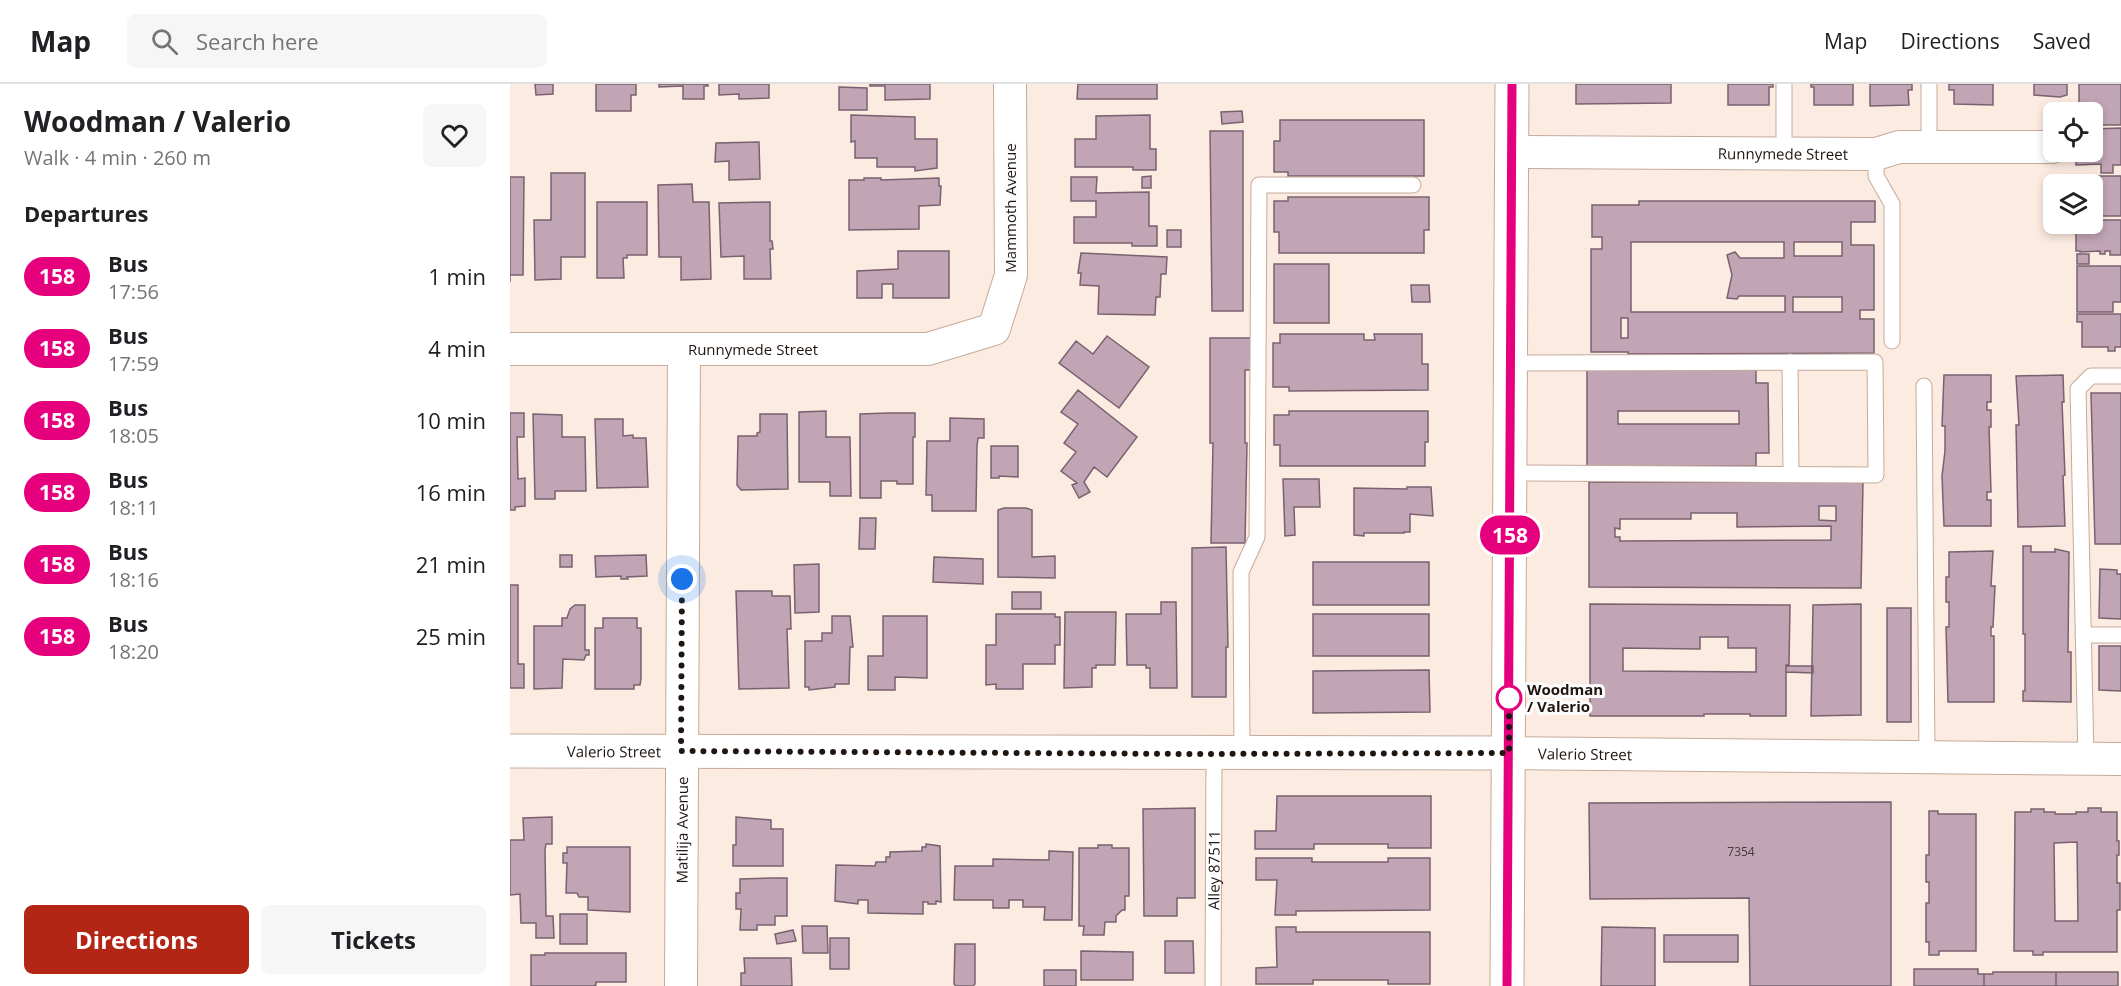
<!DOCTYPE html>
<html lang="en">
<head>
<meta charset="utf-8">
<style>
	body { margin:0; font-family:"Open Sans",sans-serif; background:#f6f6f6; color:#202124; height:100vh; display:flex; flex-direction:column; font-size:22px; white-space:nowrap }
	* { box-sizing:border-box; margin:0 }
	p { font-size:20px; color:#757577 }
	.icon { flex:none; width:33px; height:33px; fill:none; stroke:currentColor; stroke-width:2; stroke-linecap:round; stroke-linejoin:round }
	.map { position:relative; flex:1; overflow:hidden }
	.panel { display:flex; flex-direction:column; background:#fff; width:510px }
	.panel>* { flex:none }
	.badge { padding:0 12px; border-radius:20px; font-size:21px; line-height:39px }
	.controls { position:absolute; left:1533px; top:18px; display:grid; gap:12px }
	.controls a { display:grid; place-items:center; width:60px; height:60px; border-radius:9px; background:#fff; box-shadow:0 3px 9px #0003; font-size:30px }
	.you { position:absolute; width:30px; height:30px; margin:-15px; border:4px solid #fff; border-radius:50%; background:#1a73e8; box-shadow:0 0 0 9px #1a73e833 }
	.map>.badge { position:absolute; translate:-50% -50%; box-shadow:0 0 0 3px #fff }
	h2 { padding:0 24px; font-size:22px; line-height:54px }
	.round { display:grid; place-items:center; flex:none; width:63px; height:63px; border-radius:9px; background:#f6f6f6 }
	.overview { display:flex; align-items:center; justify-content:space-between; height:102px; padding:0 24px }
	h1 { font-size:28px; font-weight:700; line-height:45px }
	.action { display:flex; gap:12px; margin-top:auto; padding:12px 24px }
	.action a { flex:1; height:69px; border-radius:9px; background:#b32515; color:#fff; font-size:24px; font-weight:700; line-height:69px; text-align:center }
	.action a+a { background:#f6f6f6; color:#202124 }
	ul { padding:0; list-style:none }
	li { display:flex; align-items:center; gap:18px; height:72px; padding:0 24px }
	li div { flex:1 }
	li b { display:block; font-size:22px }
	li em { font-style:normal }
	li .badge { min-width:66px; font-weight:700; text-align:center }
	header { display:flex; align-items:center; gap:36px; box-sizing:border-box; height:84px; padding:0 30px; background:#fff; border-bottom:2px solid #e0e0e0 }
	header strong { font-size:28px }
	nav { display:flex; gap:33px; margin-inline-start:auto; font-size:21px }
	.search { width:420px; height:54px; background:#f6f6f6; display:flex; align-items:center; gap:15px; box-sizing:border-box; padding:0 21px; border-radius:9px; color:#757577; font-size:22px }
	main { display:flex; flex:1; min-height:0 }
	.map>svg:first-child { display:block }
</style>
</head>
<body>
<header>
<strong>Map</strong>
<div class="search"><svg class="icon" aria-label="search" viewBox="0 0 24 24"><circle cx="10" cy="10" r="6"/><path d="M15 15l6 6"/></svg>Search here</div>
<nav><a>Map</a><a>Directions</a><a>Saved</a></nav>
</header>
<main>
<section class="panel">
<div class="overview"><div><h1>Woodman / Valerio</h1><p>Walk · 4 min · 260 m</p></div><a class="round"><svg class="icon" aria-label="heart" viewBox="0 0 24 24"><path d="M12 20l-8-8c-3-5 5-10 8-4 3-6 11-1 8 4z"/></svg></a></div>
<h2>Departures</h2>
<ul>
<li><span class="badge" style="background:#e6007e;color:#fff">158</span><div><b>Bus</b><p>17:56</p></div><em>1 min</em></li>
<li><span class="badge" style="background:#e6007e;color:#fff">158</span><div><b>Bus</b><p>17:59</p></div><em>4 min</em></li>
<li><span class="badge" style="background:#e6007e;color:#fff">158</span><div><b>Bus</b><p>18:05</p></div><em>10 min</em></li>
<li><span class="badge" style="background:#e6007e;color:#fff">158</span><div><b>Bus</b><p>18:11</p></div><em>16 min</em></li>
<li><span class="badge" style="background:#e6007e;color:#fff">158</span><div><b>Bus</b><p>18:16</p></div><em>21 min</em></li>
<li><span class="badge" style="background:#e6007e;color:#fff">158</span><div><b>Bus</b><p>18:20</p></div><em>25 min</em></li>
</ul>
<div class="action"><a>Directions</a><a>Tickets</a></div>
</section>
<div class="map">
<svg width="1611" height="902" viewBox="0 0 1611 902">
	<rect width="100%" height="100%" fill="#fcebe1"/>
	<!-- building -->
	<path fill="#c1a5b5" stroke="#7a616f" stroke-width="1.5" fill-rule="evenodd" d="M25,0H43V10L26,11Z
		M86,0H126V11H121V27H86Z
		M149,0H198V2H194V15H173V2L149,3Z
		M209,0H259V14L229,15V10L209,11Z
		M360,0H420V15L375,16V2H360Z
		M568,0H647V15H567Z
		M1066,0H1161V19L1066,20Z
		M1218,0H1263V3H1259V21H1218Z
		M1301,0H1343V21H1304V3H1301Z
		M1360,0H1402V6H1398L1399,21L1360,22Z
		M1439,0H1483V21L1444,20V6H1439Z
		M1524,0H1557V11L1550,13L1524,11Z
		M1569,0H1611V41H1582V28H1569Z
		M329,3L357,4V26H329Z
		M732,27L733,38L712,40L711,28Z
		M341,31L405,33V55H427V84L405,87V83H367V74H345V57L341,58Z
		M640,31V65H646V86H623V83H565V55H586V32Z
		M770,36H914V92H778V88H764V57H770Z
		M1611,44V81H1603V89H1591V80L1566,81V68H1582V45Z
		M700,47H733V227H702Z
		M249,58L250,95L219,96V77L205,78L206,59Z
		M41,89H75V173H51V195L25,196L24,136H41Z
		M641,92V104H632V93Z
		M1569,92H1611V132H1582V100H1569Z
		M0,93H14L13,191H0V198Z
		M561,93H587L586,109L639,108V142H647V162H622V159H564V133H586V117H561Z
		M354,94H371V96L429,94V102H431L430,121L409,122V145L339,146V96H354Z
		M182,100L183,118H199L201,195L171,196V173H149L148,101Z
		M778,113H919V146H914V169H769V148H764V117H778Z
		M1129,117H1365V138H1341V161H1364V226H1350V235H1364V269L1118,270V268H1081V165H1092V153H1082V121H1129ZM1121,158H1274V174H1230L1225,168L1217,171L1222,191L1217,214L1227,215L1229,212H1275V228H1121ZM1284,158H1332V172H1284ZM1283,213H1332V228H1283ZM1111,234H1118V254H1111Z
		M87,118H137V171H117V174H113L114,194H87Z
		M260,118V157H262L263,165H260L261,195H234V172L211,173L209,119Z
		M1582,136H1611V171H1600V167H1595V170H1590V167L1570,168V167H1566V149H1572V140H1582Z
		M657,146H671V163H657Z
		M388,167H439V214H383V200H372V214H347V187L388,185Z
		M571,169L657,173L656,190H651L650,213H646L645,231L588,230L589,202L570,201L571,189H568Z
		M1567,170H1579V180H1567Z
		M764,180H819V239H764Z
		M1567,182H1611V218H1603V228H1567Z
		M901,201H919L920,218H902Z
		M1567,230H1611V263H1605V267H1598V263H1572V238H1567Z
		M770,250H854V256H865L864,250H912V280H918V306L779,307V303H763V259H770Z
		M597,252L639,283L609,324L549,279L566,257L583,270Z
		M700,254H742V286H735V359H737L735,459H701L703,359H700Z
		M1077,285H1246V299H1258L1259,369H1246V382L1077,383ZM1108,327H1229V340H1108Z
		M1434,291H1481V318H1477V326H1481V343H1479L1481,408H1477V416H1481V442H1434L1432,392L1435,367V342H1432Z
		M1553,291L1554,318H1552L1555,391L1553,392L1555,442L1508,443L1506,341H1509L1506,292Z
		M568,306L627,353L597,393L584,383L574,398L580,408L569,414L562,401L567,399L551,387L566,368L554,359L568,340L551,328Z
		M1581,309H1611V460H1585Z
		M316,327V353H340L341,412H320V398H289V328Z
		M779,327H918V358H915V382H770V361H764V331H779Z
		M0,329H14V353H7L8,395L15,394V422L5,423V426H0Z
		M378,329H405V353H403V400H387V397H371V414H350V330Z
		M23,330L52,331V353H75L76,407H45V415H25Z
		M250,330H277L278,405L231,406L227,401L228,352H247V349L250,348Z
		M440,334L474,335V354H468L467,362L466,427H422V411H416L417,357H440Z
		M85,335H113V352L123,351V354H136L138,403L87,404Z
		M481,362H508V393L489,392V394H481Z
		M773,395H809L810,423H784L785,451L775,452Z
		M1079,398H1353L1351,504L1079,503ZM1309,422H1326V437L1309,436ZM1181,429H1227V443L1321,442V456L1110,457V453H1105V444L1110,445V435H1181Z
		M897,403H921L923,432L900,430V448H894V449H854V452L844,451V404L897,405Z
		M494,424H516L522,426V473L545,472V494L488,493V426Z
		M350,434H366L365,465H349Z
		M1513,462H1521V468H1545V465L1559,468L1558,568H1561V618L1513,617V607H1515V550H1513Z
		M716,463L718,563H716V613H682V464Z
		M1483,467L1481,502H1485L1483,543H1481V552H1484V618H1438L1436,543H1439V518H1436V493H1439V468Z
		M50,471H62V483H50Z
		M136,471L137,492L117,493L118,495H111V492L86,493L85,472Z
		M424,473L473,475V500L423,498Z
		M803,478H919V521H803Z
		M309,480V528L285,529L284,481Z
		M1590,485L1607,486V490H1611V535L1589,534Z
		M0,501H8V580H14V604H0Z
		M226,507H262V512H280L281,545H277L279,604L229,605Z
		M502,508H531V525H502Z
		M651,518H666L667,604H640V584H636V581H617L616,530H651Z
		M1080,520L1280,521L1279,581H1276V632H1240V630H1194V632H1080ZM1190,553H1218V564H1246V588L1113,587V564L1190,565Z
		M1351,520V631L1301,632L1303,521Z
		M65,521H75V566H79V571H76L74,576L53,575L52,604L24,605V542H52V534H57L60,525Z
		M1377,524H1401V638H1377Z
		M555,528H606L605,581H586V584H582V603L554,604Z
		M486,530H545V533H550V561H545V580H513V605H486V600L476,601V561H486Z
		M803,530H919V572H803Z
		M322,532H340L343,563H340L339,600H325V603L299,606V603H295V557H312V549H322Z
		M373,532H417V594L385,593V606H358V572H373Z
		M93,534H127V544H131V594L130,601H124V605H85V544H93Z
		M1589,562H1611V607L1589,606Z
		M1276,582H1303V589L1276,588Z
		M919,586L920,628L803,629V587Z
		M767,712H921V764H878V760H804V765H745V747H766Z
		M1381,718V902H1240L1239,814L1080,815L1079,719Z
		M685,724V814H667V832H634L633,725Z
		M1578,724H1591V728H1607V757H1609V771H1607V799H1610V826H1607V868H1533V871H1523V867H1504L1505,728H1521V725H1534V728H1545V730H1566V728H1578ZM1567,758L1568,837H1545L1544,759Z
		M1419,727H1428V730H1466V867H1429V871H1419V858H1416V819H1419V798H1416V771H1419Z
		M42,733V760H36L35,766L36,832H43L44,854H26V839H11L10,810L0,811V756H14L13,734Z
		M226,733L261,736V745H273V782H223V761H226Z
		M416,760L430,762L431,818L426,817V820H418V818H413V830L358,829V816H348V820L325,817L326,781L365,782L366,778H376V773H380V768L412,767V763H416Z
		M588,761H602V764H619V812H615V826H612L606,832V838H595L594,851H573L574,842H569V764H588Z
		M57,763H120V828L78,826V813H69L67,809H56L57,779H53V769H57Z
		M539,767L563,768L562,836H534L535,823H513V816H499V824H483V816H444L445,782H483V775L539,776Z
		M746,774H802V778H878V774H920V826L786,827V831H765L767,796H746Z
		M262,794H277V832H265V841H247V846H230L231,825H226V809H230V795Z
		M50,830H77V860H50Z
		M292,842H317L318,869H293Z
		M766,843H786V848H920V900H878V896H803V900H746V884L767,883Z
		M1092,843L1145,844V902H1091Z
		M283,846L286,857L267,860L265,850Z
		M1154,851H1228V878H1154Z
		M320,854H339V885H320Z
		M655,857H683L684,889H655Z
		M445,860H465V900L463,902H446L444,900Z
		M571,867L623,868V896H571Z
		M35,869H116V898H86V901L83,902H21V871H35Z
		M234,874H281L282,902H231V889H235Z
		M1404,885H1468V890H1474V902H1404Z
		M534,886H566V902H534Z
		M1483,888H1546V902H1474V890H1483Z
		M1546,888H1608V902H1546Z"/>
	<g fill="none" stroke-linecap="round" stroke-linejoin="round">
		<defs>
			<g id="lane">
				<path d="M1274,0V69"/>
				<path d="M1419,0V63"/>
				<path d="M1366,70V92L1382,120V257"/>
				<path d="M1280,278L1281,390"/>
				<path d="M1414,302L1417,674"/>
				<path d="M1001,389L1366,391L1365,278L1001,279"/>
				<path d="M1573,551H1611"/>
				<path d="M732,670L731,488L747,453L749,101H903"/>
				<path d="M1576,675L1568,305L1581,292H1611"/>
				<path id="s1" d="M703,902L704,670"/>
			</g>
			<g id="street">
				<path id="s2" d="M1003,68L1366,70L1389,63H1542"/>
				<path id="s3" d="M0,265H418L484,245L501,191L500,0"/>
				<path id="s4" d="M999,669L1611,675"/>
				<path id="s5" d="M171,902L174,266"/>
			</g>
			<g id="secondary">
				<path id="s6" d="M0,667L999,669"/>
			</g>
			<path id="primary" d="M997,902L1002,0"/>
		</defs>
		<!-- lane casing -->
		<use href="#lane" stroke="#c6aa9b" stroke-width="17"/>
		<!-- street casing -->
		<use href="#street" stroke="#c6aa9b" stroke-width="34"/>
		<!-- secondary casing -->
		<use href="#secondary" stroke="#c6aa9b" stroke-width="35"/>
		<!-- primary casing -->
		<use href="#primary" stroke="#c6aa9b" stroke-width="35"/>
		<!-- lane -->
		<use href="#lane" stroke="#fff" stroke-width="15"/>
		<!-- street -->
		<use href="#street" stroke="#fff" stroke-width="32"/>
		<!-- secondary -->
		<use href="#secondary" stroke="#fff" stroke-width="33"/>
		<!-- primary -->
		<use href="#primary" stroke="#fff" stroke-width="33"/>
	</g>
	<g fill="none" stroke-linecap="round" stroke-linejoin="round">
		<defs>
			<path id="line" d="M997,902L1002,0"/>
		</defs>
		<!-- line casing -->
		<use href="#line" stroke="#fff" stroke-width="14"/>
		<!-- line -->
		<use href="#line" stroke="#e6007e" stroke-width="9"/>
		<!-- walk -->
		<path stroke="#201611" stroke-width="6" stroke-dasharray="0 10.8" d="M172,495L171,667L681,670L999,669V610V614"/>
	</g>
	<!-- markers -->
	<circle fill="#fff" stroke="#e6007e" stroke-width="3" cx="999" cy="614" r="12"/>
	<g text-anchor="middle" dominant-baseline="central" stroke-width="6" stroke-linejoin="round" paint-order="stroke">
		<!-- number labels -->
		<g font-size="12" fill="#483a3a">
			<text x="1231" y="767">7354</text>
		</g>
		<!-- street labels -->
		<g font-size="15" fill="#201611" stroke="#fcfcfc">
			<text stroke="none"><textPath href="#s2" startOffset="270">Runnymede Street</textPath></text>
			<text transform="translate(500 124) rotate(-90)">Mammoth Avenue</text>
			<text stroke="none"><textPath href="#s3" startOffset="243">Runnymede Street</textPath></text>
			<text stroke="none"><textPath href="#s6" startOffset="104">Valerio Street</textPath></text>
			<text stroke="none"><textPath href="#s4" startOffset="76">Valerio Street</textPath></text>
			<text stroke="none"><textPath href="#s5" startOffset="156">Matilija Avenue</textPath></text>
			<text stroke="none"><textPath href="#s1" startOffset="116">Alley 87511</textPath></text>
		</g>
		<!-- stop labels -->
		<g font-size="15" font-weight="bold" fill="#201611" stroke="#fcfcfc" text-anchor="start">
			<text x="1017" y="605">Woodman<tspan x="1017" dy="17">/ Valerio</tspan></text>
		</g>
	</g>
</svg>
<div class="controls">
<a><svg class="icon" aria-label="locate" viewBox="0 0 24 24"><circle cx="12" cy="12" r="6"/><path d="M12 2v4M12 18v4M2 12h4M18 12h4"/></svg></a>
<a><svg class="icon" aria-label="layers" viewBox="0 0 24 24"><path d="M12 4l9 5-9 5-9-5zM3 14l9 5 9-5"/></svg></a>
</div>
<div class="you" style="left:172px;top:495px"></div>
<b class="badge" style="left:1000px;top:451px;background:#e6007e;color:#fff">158</b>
</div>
</main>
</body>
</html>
